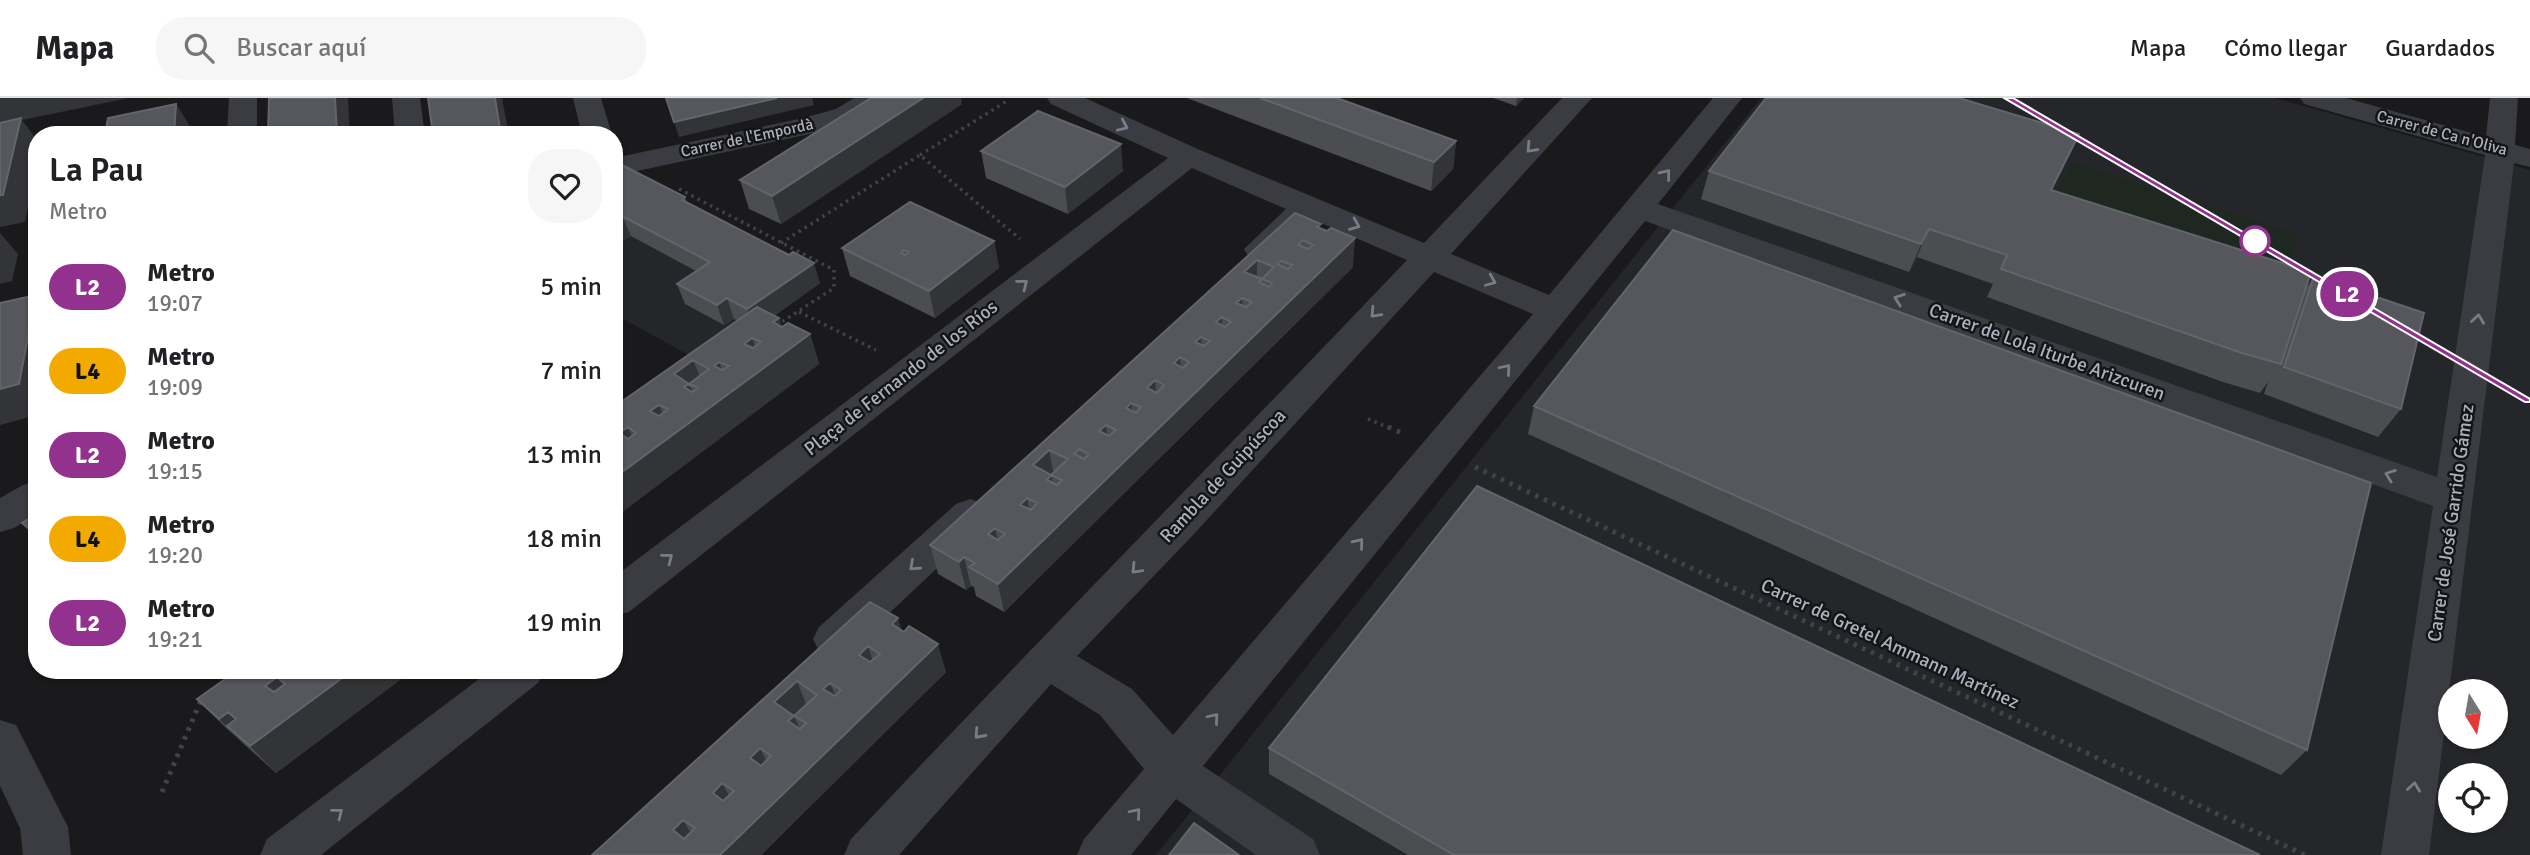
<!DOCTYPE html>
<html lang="es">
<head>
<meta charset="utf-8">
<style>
	body { margin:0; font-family:Signika,sans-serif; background:#f6f6f6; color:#202124; height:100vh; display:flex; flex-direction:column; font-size:26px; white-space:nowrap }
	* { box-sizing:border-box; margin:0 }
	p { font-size:23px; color:#757577 }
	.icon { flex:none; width:38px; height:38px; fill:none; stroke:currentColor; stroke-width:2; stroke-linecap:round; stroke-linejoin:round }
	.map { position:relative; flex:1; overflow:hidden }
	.drawer { position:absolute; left:28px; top:28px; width:595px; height:553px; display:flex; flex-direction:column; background:#fff; border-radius:28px; box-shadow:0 2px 5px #0004 }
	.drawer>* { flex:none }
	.badge { padding:0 14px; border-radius:23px; font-size:24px; line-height:46px }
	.needle { width:46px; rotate:169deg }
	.controls { position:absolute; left:2438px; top:581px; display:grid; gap:14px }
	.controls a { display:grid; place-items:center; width:70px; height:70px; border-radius:50%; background:#fff; box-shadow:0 2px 5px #0004; font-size:35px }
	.map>.badge { position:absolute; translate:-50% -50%; box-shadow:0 0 0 4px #fff }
	.round { display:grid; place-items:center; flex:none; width:74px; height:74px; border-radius:28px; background:#f6f6f6 }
	.overview { display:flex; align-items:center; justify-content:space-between; height:119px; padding:0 21px }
	h1 { font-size:33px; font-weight:600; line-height:52px }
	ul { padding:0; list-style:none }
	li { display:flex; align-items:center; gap:21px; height:84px; padding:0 21px }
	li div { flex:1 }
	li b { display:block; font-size:26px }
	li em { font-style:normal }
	li .badge { min-width:77px; font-weight:700; text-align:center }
	header { display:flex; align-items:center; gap:42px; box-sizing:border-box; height:98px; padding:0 35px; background:#fff; border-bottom:2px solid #e0e0e0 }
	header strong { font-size:33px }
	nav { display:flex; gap:38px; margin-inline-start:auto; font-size:24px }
	.search { width:490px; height:63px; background:#f6f6f6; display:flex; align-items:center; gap:18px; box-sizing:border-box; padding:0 24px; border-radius:28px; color:#757577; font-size:26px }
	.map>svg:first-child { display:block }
</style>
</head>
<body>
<header>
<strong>Mapa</strong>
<div class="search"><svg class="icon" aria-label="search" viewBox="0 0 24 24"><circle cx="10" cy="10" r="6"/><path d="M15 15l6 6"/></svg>Buscar aquí</div>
<nav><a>Mapa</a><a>Cómo llegar</a><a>Guardados</a></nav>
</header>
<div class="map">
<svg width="2530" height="757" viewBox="0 0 2530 757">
	<rect width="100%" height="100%" fill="#1a1a1c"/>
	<!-- built -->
	<path fill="#252629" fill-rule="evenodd" d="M1761,0H2275L2530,72V757H1156ZM2450,593H2496V639H2450ZM2450,677H2496V723H2450Z
		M623,83L820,185L705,266L625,222L614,229V88Z"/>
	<!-- green -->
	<path fill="#1f2820" d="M2071,64L2297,136L2283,193L2047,116Z"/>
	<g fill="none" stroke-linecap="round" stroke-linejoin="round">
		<!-- path-far1 -->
		<path stroke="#404349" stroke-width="3.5" stroke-dasharray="2.5 4.5" stroke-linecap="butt" d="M920,57L1007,3
			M679,91L834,172V190L777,227
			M781,145L920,57L1020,141
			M799,214L876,252
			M1368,321L1392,331"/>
		<!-- path -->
		<path stroke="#404349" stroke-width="5" stroke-dasharray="3.5 6" stroke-linecap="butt" d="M1388,329L1402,335
			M1475,369L2305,757
			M162,694L202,600"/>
		<!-- minor -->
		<path fill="#3a3c42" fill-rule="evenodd" d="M229,0H257V37H227Z
			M392,0H420L425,37H395Z
			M573,0H601L612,37H582Z
			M854,0H888L884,6L856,23L814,35L614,78V60L799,21L836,11Z
			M1047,0H1085L1200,52L1424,145L1562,0H1592L1451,156L1549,197L1713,0H1742L1658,106L2437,379L2485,57L2304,6L2300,0H2346L2486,39L2490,0H2518L2515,47L2530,51V69L2514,65L2429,757H2381L2433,408L1645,123L1203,668L1313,741L1320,757H1256L1176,701L1131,757H1077L1084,741L1144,671L1100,617L1051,586L899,757H844L851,741C1034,546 1222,356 1407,162L1312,121C1293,138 1275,165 1248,158L1244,151L1286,111L1192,70L629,514L614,518V479L1168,60L1051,6ZM1434,174L1533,216L1173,637L1132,591L1077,558L1194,436Z
			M37,383V416L14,430L0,434V400L23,387Z
			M970,401L984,406L990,416L984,426L849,553L834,558L819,553L813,541L819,529L956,406Z
			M491,572H545L538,585L321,757H260L267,741Z
			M0,622L16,627L68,729L71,757H23L20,730L0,688Z"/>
	</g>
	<!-- wall -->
	<path fill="#4b4d51" d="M1187,0H1337L1456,43L1453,71L1431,93Z
		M1493,0H1524L1516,8Z
		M962,6L781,126L749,111L740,82Z
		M1038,13L1123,73L1068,116L986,80L981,53Z
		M614,69L685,99L687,105L820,185L774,218L779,220L782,229L810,236L819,266L614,420V309L738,223L734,221L724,227L685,206L677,186L696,173L631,138L614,148Z
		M1709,73L2052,92L2307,189L2314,178L2401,311L2378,339L2264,296L2268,284L2260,295L2223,284L1987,199L1993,186L1917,159L1909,174L1701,101Z
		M1295,115L1320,130L1353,169L1004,514L976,498L974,489L971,488L966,492L938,476L930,447Z
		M994,143L999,170L935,220L850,178L842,150Z
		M1534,308L2307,652L2281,677L1528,336Z
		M870,504L946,574L761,757H592Z
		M238,572H413L276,675L224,628L197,601Z
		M1269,650L2260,757H1408L1269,676Z"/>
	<!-- shaded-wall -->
	<path fill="#333437" d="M0,0H129L22,22L37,42V66L25,124L0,129Z
		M335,0H348L350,37H337Z
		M495,0H502L509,37H501Z
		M777,0H812L814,7L679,39L674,24Z
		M923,0H961L962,6L781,126L772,98Z
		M1517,0H1524L1516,8Z
		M176,6L193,33V37H174Z
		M1456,43L1453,71L1431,93L1434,64Z
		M1121,46L1123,73L1068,116L1065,89Z
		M622,118L631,138L614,148V123Z
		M1929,131L1917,159L1909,174L1921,146Z
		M0,135L18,156L12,183L0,186Z
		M1355,140L1353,169L1004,514L998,486Z
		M994,143L999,170L935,220L929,193Z
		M1257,162V191L1244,174Z
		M814,165L820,185L755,232L747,211Z
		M36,197L37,317L0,327V291Z
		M727,200L734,221L724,227L717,207Z
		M1242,200V229L1236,205Z
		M1222,219V248L1216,224Z
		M779,220L789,250L773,224Z
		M810,236L819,266L614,420V380Z
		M1201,239L1202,268L1195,244Z
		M752,240L763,269L744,246Z
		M1180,259L1182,288L1174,265Z
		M693,262L705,291L698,290L689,286L701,315L674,276Z
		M719,264L730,293L714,268Z
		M1155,282L1157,311L1147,290Z
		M1131,305L1134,334L1126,310Z
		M659,307L672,336L650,313Z
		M1106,327L1109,356L1099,333Z
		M628,329L641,358L619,335Z
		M1049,352L1054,378L1051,377L1056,406L1033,367Z
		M1027,400L1032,429L1020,407Z
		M995,430L1001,459L988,436Z
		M964,459L971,488L966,492L959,464Z
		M898,520L907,549L892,526Z
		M938,546L946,574L761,757H720Z
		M868,548L877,576L859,557Z
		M353,572H413L276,675L250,648Z
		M277,579L302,607L290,615L265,588Z
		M797,583L808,611L794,618L806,645L774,604Z
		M830,585L841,612L823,591Z
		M228,614L255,642L227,628L246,648L219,621Z
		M760,650L773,677L750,660Z
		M722,685L737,712L713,695Z
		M683,722L699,748L690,757L673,732Z"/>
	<!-- building -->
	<path fill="#56575d" stroke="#63656c" stroke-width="2" fill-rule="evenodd" d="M269,0H335L337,37H268Z
		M428,0H495L501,37H433Z
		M666,0H777L674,24Z
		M871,0H923L772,98L740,82Z
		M1260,0H1337L1456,43L1434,64Z
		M1766,0H1959L2079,36L2051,92L2311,174L2281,266L2242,255L2001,171L2007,157L1929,131L1921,146L1709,73Z
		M176,6L174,37H105L108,20Z
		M1038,13L1121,46L1065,89L981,53Z
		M21,20L3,97H0V25Z
		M620,66L685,99L682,102L789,157L793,154L814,165L747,211L727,200L717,207L677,186L710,164L622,118L614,123V69Z
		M910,104L994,143L929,193L842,150ZM904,152L909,154L905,157L901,155Z
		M1295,115L1321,126L1317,129L1327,133L1331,130L1355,140L998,486L969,469L975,465L964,459L959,464L930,447ZM1303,142L1313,147L1308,151L1298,147ZM1257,162L1274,169L1262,181L1244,174ZM1281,163L1292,167L1288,171L1277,166ZM1262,181L1272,185L1269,189L1259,184ZM1242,200L1252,204L1246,209L1236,205ZM1222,219L1231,224L1225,229L1216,224ZM1201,239L1210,243L1204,248L1195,244ZM1180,259L1189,264L1183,270L1174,265ZM1155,282L1164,287L1157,295L1147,290ZM1131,305L1141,309L1136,315L1126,310ZM1106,327L1116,332L1109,338L1099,333ZM1079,351L1089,356L1084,361L1074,356ZM1049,352L1068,361L1051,377L1062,382L1057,387L1047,382L1051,377L1033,367ZM1027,400L1037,405L1031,412L1020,407ZM995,430L1005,436L998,442L988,436Z
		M1673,132L2371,385L2307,652L1534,308Z
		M2314,178L2424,215L2401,311L2284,269Z
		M36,197L19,286L0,291V205Z
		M757,209L779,220L773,224L782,229L788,225L810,236L614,380V309ZM752,240L761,244L753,250L744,246ZM693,262L709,271L689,286L698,290L692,294L684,289L689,286L674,276ZM719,264L729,268L722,272L714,268ZM659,307L668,311L659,318L650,313ZM628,329L636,335L628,341L619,335Z
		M1477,388L2260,757H1454L1269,650Z
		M37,416V438L22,425Z
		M870,504L898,520L892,526L904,534L909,528L938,546L720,757H592ZM868,548L880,556L870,564L859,557ZM797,583L817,597L794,618L774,604ZM830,585L841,592L835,598L823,591ZM794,618L806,625L800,631L788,623ZM760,650L771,658L761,668L750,660ZM722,685L734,693L723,703L713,695ZM683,722L695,730L684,741L673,732Z
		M238,572H353L250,648L227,628L236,621L228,614L219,621L197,601ZM277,579L285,586L274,594L265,588Z
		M1194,725L1239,757H1169Z"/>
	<!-- one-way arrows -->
	<defs><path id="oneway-chevron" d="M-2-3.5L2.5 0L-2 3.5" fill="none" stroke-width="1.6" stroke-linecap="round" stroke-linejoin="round" transform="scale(1.75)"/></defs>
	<g stroke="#787c86">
		<use href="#oneway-chevron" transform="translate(1123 28) rotate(24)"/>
		<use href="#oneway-chevron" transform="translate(1531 50) rotate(133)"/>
		<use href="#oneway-chevron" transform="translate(1666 76) rotate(-51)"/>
		<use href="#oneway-chevron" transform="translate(1355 127) rotate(22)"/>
		<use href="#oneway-chevron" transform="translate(1491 183) rotate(23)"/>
		<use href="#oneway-chevron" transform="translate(1023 186) rotate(-38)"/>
		<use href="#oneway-chevron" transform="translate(1899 201) rotate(-160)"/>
		<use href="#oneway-chevron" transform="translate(1375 215) rotate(133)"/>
		<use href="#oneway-chevron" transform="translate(2478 221) rotate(-82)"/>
		<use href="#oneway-chevron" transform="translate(1506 271) rotate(-50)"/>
		<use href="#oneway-chevron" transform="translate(2390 377) rotate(-160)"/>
		<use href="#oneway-chevron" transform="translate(1359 445) rotate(-51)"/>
		<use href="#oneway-chevron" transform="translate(668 460) rotate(-38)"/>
		<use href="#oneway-chevron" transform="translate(914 468) rotate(138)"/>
		<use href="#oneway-chevron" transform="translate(1136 471) rotate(134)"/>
		<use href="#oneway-chevron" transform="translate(1214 620) rotate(-50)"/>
		<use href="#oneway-chevron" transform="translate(979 636) rotate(132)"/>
		<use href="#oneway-chevron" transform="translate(2414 689) rotate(-82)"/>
		<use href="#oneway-chevron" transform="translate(338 715) rotate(-38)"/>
		<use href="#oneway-chevron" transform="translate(1136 715) rotate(-50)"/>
	</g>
	<!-- line -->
	<path fill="#93328e" stroke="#fff" stroke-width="2" d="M2004,0H2013L2530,301V304H2525Z"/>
	<!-- markers -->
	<circle fill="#fff" stroke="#93328e" stroke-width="3.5" cx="2255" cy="143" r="14"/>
	<g text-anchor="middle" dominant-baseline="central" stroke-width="5" stroke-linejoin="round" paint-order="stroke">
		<!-- far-street labels -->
		<g font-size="16" fill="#abb1bd" stroke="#151517">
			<text transform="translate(2442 35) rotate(15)">Carrer de Ca n'Oliva</text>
			<text transform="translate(747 40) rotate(-12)">Carrer de l'Empordà</text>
		</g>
		<!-- street labels -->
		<g font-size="19" fill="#abb1bd" stroke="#151517">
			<text transform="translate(2047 254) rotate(20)">Carrer de Lola Iturbe Arizcuren</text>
			<text transform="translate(901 280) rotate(-38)">Plaça de Fernando de los Ríos</text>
			<text transform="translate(1223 378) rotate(-47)">Rambla de Guipúscoa</text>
			<text transform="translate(2451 425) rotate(-82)">Carrer de José Garrido Gámez</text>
			<text transform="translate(1890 546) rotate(25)">Carrer de Gretel Ammann Martínez</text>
		</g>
	</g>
</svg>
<div class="controls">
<a><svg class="needle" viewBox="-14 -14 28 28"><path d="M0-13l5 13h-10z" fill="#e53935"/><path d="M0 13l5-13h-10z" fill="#757577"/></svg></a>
<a><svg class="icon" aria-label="locate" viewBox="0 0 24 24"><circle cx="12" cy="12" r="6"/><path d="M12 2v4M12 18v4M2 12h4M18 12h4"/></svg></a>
</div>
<b class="badge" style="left:2347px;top:196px;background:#93328e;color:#fff">L2</b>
<section class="drawer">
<div class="overview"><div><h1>La Pau</h1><p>Metro</p></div><a class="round"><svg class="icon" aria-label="heart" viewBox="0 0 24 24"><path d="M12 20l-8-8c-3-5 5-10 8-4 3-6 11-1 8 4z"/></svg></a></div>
<ul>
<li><span class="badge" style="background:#93328e;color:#fff">L2</span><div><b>Metro</b><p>19:07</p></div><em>5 min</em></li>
<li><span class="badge" style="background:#f2a900;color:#111">L4</span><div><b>Metro</b><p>19:09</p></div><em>7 min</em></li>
<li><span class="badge" style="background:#93328e;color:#fff">L2</span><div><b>Metro</b><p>19:15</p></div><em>13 min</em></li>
<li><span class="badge" style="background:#f2a900;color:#111">L4</span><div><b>Metro</b><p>19:20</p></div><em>18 min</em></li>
<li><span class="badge" style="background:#93328e;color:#fff">L2</span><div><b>Metro</b><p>19:21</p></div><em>19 min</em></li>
</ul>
</section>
</div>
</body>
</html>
